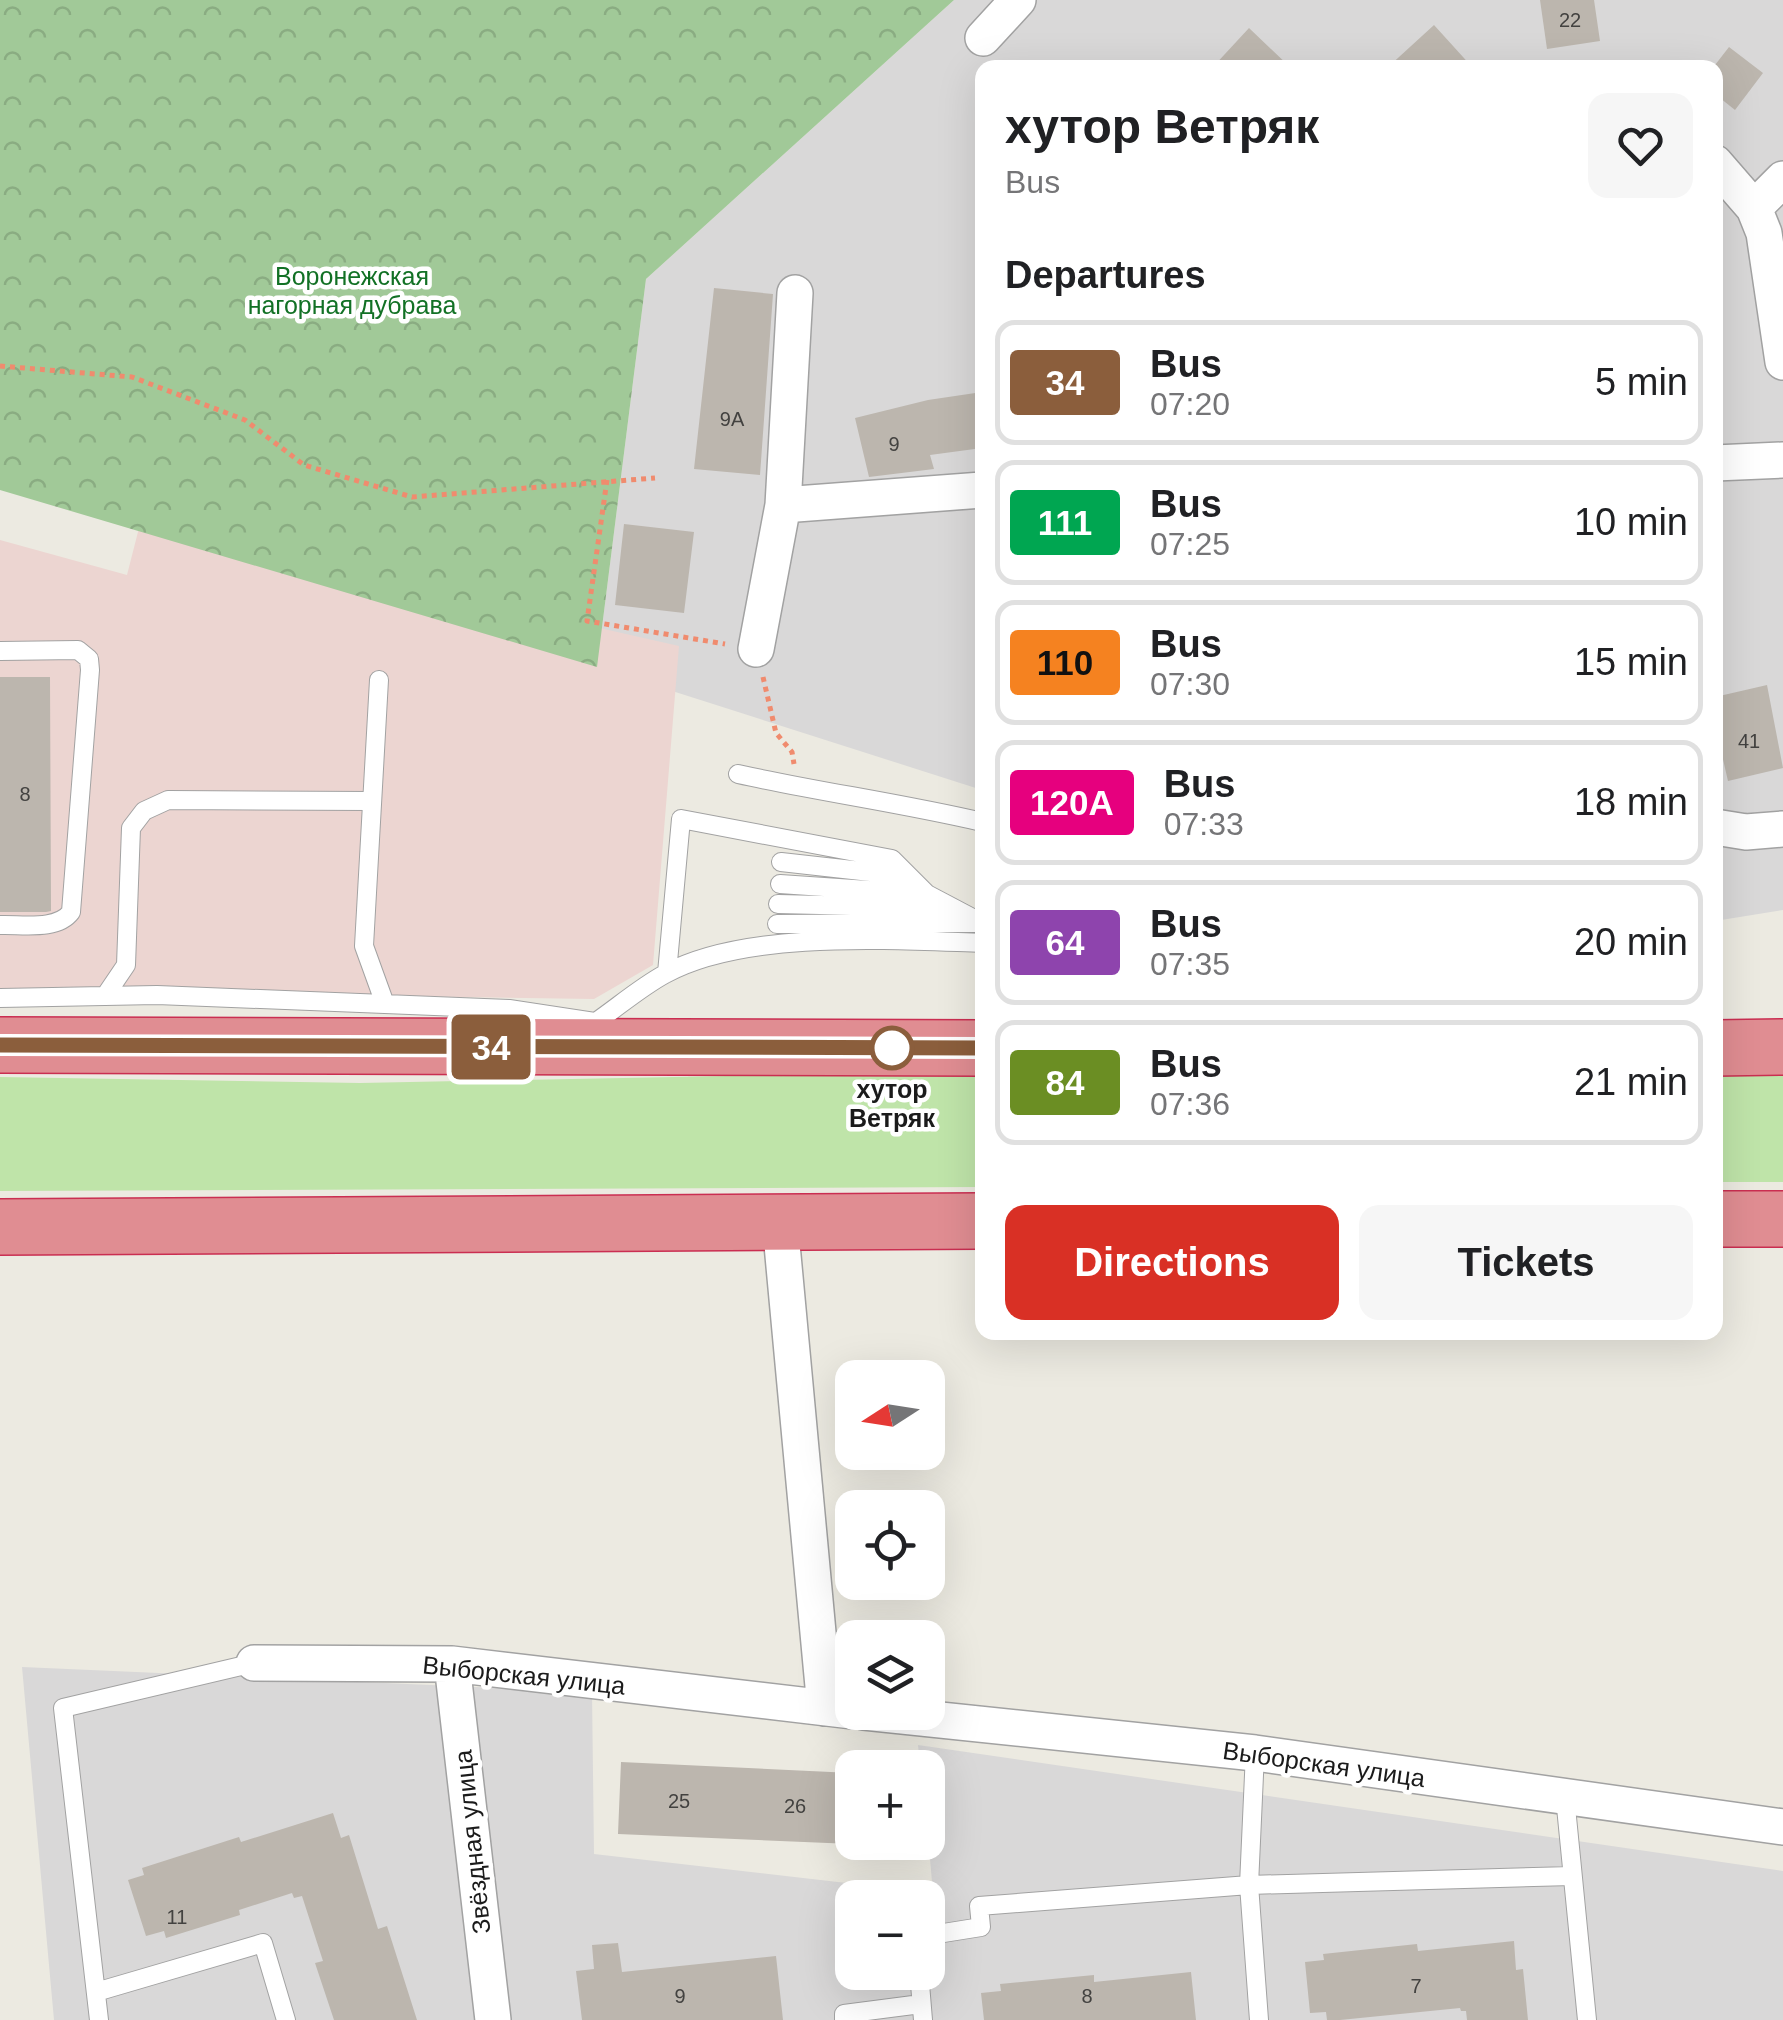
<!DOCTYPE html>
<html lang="en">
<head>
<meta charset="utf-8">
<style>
	body { margin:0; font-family:Helvetica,sans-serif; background:#f6f6f6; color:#202124; height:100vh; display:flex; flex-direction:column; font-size:38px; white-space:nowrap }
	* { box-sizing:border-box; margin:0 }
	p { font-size:32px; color:#757577 }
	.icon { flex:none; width:55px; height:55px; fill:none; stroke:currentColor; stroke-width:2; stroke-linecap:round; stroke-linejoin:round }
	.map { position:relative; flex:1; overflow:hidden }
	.drawer { position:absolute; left:975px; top:60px; width:748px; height:1280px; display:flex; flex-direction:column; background:#fff; border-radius:20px; box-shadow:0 10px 40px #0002 }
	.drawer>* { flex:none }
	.badge { padding:0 20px; border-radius:8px; font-size:35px; line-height:65px }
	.needle { width:65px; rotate:258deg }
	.tools { position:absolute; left:835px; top:1360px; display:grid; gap:20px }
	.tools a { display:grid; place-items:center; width:110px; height:110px; border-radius:20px; background:#fff; box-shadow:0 10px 40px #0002; font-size:50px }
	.map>.badge { position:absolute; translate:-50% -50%; box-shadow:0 0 0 5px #fff }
	h2 { padding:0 30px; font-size:38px; line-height:90px }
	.round { display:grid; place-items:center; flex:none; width:105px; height:105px; border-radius:20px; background:#f6f6f6 }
	.summary { display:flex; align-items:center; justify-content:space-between; height:170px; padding:0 30px }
	h1 { font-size:48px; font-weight:800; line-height:75px }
	.primary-button { display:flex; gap:20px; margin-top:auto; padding:20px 30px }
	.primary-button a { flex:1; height:115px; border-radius:20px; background:#d93025; color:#fff; font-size:40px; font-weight:800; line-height:115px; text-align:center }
	.primary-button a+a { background:#f6f6f6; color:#202124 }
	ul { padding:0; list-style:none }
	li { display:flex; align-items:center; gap:30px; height:125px; margin:0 20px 15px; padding:0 10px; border:5px solid #e0e0e0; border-radius:20px }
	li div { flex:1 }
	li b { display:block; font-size:38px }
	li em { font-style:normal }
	li .badge { min-width:110px; font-weight:700; text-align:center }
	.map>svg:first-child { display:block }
</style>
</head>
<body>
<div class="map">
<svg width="1783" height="2020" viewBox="0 0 1783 2020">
	<defs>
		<pattern id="forest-crowns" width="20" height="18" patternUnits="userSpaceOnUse" patternTransform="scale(2.5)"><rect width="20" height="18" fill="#a1c998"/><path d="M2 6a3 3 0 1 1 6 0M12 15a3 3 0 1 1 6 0" fill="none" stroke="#8aac82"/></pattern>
	</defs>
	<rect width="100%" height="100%" fill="#eceae1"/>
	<!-- residential -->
	<path fill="#d9d8d8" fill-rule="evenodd" d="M954,0H1783V910L1715,921V68H982V790L597,667L646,279Z
		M22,1667L592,1692L594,1854L933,1893L928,1836V1768L920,1767L918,1745L1783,1871V2020H54ZM852,1898H928V1972H852Z"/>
	<!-- commercial -->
	<path fill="#ecd5d1" d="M140,524L679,646L653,965L594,999L0,990V540L127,575Z"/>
	<!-- grass -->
	<path fill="#bfe4a9" d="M1715,1069H1783V1182H1715Z
		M982,1071V1187L0,1191V1077L360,1083Z"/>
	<!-- forest -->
	<path fill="url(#forest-crowns)" d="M0,0H954L646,279L597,667L0,490Z"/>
	<!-- building -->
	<path fill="#bcb6ae" d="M1540,0H1594L1600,41L1547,49Z
		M1434,25L1473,68H1387Z
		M1249,28L1291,68H1212Z
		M1729,47L1763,73L1735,110L1715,94V65Z
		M714,288L773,294L760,475L694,469Z
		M982,392V448L930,455L934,469L869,477L855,418L928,400Z
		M624,524L694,532L684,613L615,605Z
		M0,677H50L51,911L46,912H0Z
		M1767,685L1783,768L1728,781L1715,725V697Z
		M621,1762L852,1773V1844L618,1834Z
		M333,1813L341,1838L349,1835L378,1929L387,1926L417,2020H334L315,1963L323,1961L302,1896L294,1898L292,1893L239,1910L240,1915L166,1938L164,1931L146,1936L128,1880L144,1875L142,1868L239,1837L241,1842Z
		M1514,1941L1516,1970L1523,1969L1528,2020H1467L1466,2011H1461L1460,2008L1340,2020H1327L1326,2012L1310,2013L1305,1962L1324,1960L1323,1954L1417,1944L1418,1951Z
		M618,1943L622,1972L776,1956L783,2020H582L576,1971L594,1969L592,1945Z
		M1191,1972L1196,2020H984L981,1993L1001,1991L1000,1984L1094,1975V1982Z"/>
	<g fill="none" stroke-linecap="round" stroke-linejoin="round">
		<defs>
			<path id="lane" d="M0,651L78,650L89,659L90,670L71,912C57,931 21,924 0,925
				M379,680L364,946L385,1004
				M738,774C819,792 901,803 982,822
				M781,862L906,876
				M780,884L926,894
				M778,904L946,908
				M777,924L977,923
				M667,973L681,819L892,859L927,894L982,923
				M105,996L126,965L131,828L144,811L168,800L370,801
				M0,998L157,995L509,1009L601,1023
				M596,1022C619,1006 641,987 665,974C745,930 892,940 982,943
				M1565,1797L1587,2020
				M928,1940L931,1935L981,1927L979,1906L1249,1885L1255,1753
				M919,1972L923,2020
				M96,1992L263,1943L286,2020
				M99,2020L63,1708L254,1663
				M844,2020V2014L921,2004
				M1259,2020L1249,1885L1572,1876"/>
			<path id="street" d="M983,38L1018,0
				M1715,163L1754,208L1764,233L1783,362
				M1754,208L1783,179
				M1715,463L1783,460
				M783,505L795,293
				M756,649L783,505L982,490
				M1715,827L1746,832L1783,829
				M780,1223L825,1708
				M254,1663L452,1664L852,1711
				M452,1664L493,2020
				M864,1712L1255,1753L1783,1827"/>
			<path id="highway" d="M0,1045L982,1048
				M1715,1048L1783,1047
				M1715,1219H1783
				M0,1227L982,1221"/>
		</defs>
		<!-- lane casing -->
		<use href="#lane" stroke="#a2a2a2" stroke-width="20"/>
		<!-- street casing -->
		<use href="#street" stroke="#a2a2a2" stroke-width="38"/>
		<!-- highway casing -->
		<use href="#highway" stroke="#ca2e51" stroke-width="58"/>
		<!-- path -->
		<path stroke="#f08b6e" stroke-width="5" stroke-dasharray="5 5" stroke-linecap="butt" d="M0,366L132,377L245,420L304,465L412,497L655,478
			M607,480L587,621L725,644
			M763,677L776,733L792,752L794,764"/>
		<!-- lane -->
		<use href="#lane" stroke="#fff" stroke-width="18"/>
		<!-- street -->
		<use href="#street" stroke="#fff" stroke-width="35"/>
		<!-- highway -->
		<use href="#highway" stroke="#e08d92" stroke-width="55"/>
	</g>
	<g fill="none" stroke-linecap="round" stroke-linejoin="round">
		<defs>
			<path id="line" d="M0,1045L982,1048"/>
		</defs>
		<!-- line casing -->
		<use href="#line" stroke="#fff" stroke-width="22"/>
		<!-- line -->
		<use href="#line" stroke="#8b5e3c" stroke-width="15"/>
	</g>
	<!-- markers -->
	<circle fill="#fff" stroke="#8b5e3c" stroke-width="5" cx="892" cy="1048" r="20"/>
	<g text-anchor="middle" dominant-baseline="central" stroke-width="9" stroke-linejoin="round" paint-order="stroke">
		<!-- number labels -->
		<g font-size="20" fill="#434240">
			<text x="1570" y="20">22</text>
			<text x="732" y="419">9А</text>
			<text x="894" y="444">9</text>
			<text x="1749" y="741">41</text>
			<text x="25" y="794">8</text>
			<text x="679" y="1801">25</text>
			<text x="795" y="1806">26</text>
			<text x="177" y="1917">11</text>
			<text x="1416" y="1986">7</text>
			<text x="680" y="1996">9</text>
			<text x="1087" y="1996">8</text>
		</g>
		<!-- park labels -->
		<g font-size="25" fill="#127125" stroke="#fff">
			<text x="352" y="276">Воронежская<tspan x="352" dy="29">нагорная дубрава</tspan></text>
		</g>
		<!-- stop labels -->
		<g font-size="25" font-weight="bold" fill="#1b1b1b" stroke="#fff">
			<text x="892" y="1089">хутор<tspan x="892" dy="29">Ветряк</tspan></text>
		</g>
		<!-- street labels -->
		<g font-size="25" fill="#1b1b1b" stroke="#fff">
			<text transform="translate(524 1675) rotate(6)">Выборская улица</text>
			<text transform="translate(1324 1764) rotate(8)">Выборская улица</text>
			<text transform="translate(472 1842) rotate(-96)">Звёздная улица</text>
		</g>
	</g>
</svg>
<div class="tools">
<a><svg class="needle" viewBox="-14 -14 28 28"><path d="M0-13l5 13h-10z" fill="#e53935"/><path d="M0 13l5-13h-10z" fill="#757577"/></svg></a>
<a><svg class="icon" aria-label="locate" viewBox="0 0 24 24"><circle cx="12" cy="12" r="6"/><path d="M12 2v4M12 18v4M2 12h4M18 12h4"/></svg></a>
<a><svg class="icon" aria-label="layers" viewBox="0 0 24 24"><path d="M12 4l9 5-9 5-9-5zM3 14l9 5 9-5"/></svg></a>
<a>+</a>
<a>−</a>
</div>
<b class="badge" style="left:491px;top:1047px;background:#8b5e3c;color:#fff">34</b>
<section class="drawer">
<div class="summary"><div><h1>хутор Ветряк</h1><p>Bus</p></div><a class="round"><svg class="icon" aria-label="heart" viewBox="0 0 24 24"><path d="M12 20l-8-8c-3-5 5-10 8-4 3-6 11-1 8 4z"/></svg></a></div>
<h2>Departures</h2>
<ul>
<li><span class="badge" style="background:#8b5e3c;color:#fff">34</span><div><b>Bus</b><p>07:20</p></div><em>5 min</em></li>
<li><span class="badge" style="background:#00a651;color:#fff">111</span><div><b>Bus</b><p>07:25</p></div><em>10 min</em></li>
<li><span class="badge" style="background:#f58220;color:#111">110</span><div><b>Bus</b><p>07:30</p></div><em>15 min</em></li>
<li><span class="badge" style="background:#e6007e;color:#fff">120А</span><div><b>Bus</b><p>07:33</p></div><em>18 min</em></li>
<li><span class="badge" style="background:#8e44ad;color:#fff">64</span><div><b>Bus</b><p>07:35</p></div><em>20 min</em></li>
<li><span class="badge" style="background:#6b8e23;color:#fff">84</span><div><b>Bus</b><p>07:36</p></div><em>21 min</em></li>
</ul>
<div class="primary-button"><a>Directions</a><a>Tickets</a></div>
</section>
</div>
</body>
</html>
